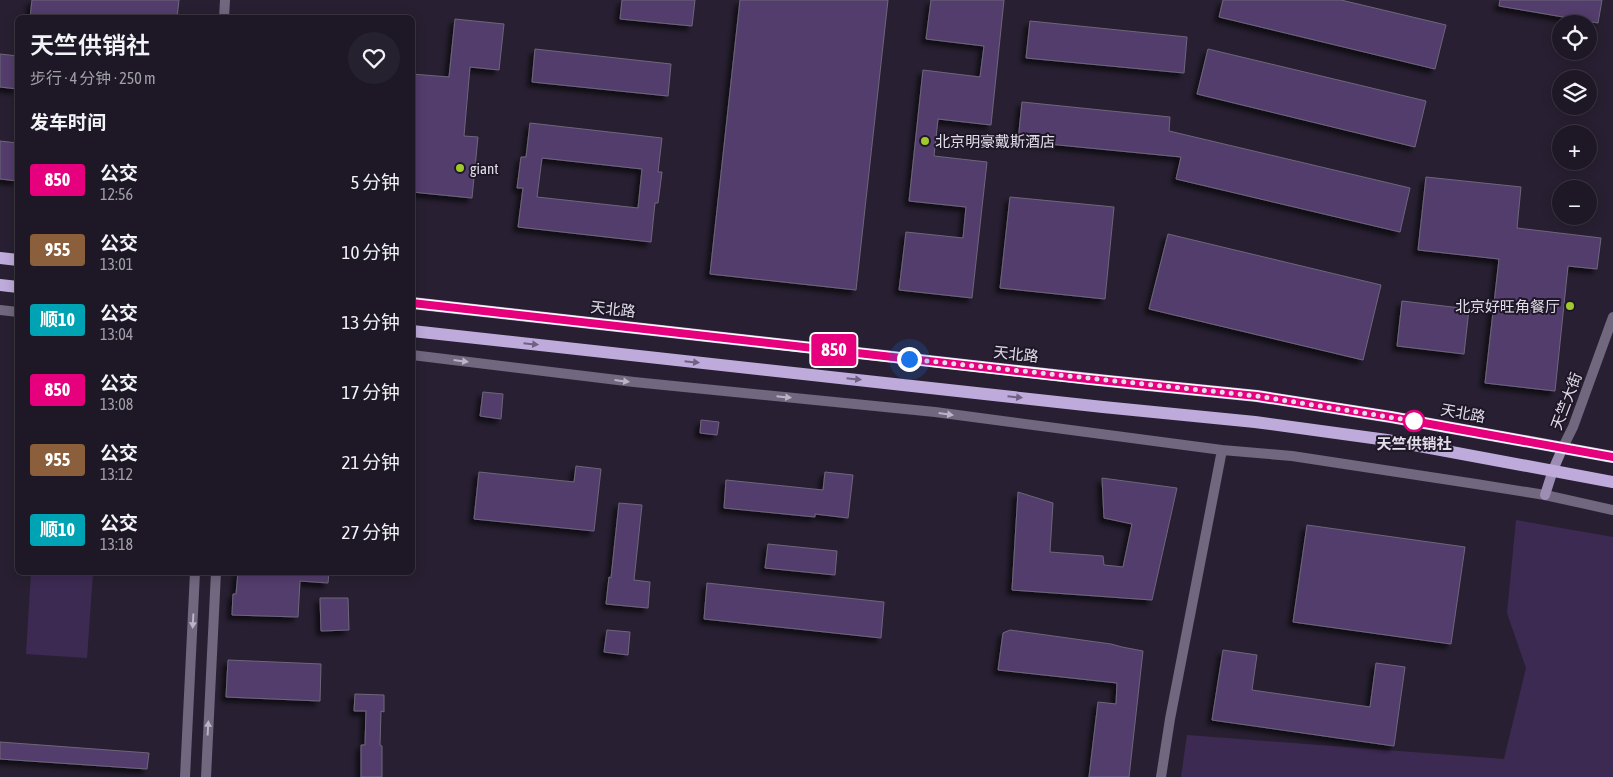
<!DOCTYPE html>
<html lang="zh">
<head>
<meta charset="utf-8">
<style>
	body { margin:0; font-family:"Asap Condensed","Noto Sans SC",sans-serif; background:#26212e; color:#f1f3f6; height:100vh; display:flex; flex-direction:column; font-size:19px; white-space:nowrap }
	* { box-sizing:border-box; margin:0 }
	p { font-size:16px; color:#a1a0a7 }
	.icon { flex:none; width:28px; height:28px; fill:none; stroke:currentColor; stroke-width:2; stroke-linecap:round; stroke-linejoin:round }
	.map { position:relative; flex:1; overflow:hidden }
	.drawer { position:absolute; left:15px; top:15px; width:400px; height:560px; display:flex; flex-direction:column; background:#1e1826; border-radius:8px; box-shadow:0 2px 12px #0003,0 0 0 1px #3c3743 }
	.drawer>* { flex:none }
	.badge { padding:0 10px; border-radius:4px; font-size:18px; line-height:32px }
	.tools { position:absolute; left:1552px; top:15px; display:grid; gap:10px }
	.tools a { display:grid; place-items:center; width:45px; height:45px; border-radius:50%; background:#1e1826; box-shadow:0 2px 12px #0003,0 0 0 1px #3c3743; font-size:25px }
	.you { position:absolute; width:25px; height:25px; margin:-12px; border:4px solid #fff; border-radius:50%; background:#1a73e8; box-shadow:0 0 0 8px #1a73e833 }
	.map>.badge { position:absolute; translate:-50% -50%; box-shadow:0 0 0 2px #fff }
	h2 { padding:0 15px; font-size:19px; line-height:45px }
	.round { display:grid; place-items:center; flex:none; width:52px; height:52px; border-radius:26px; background:#26212e }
	.summary { display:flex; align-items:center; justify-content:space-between; height:85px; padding:0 15px }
	h1 { font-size:24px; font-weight:600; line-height:38px }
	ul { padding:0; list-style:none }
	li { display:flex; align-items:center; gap:15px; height:70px; padding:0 15px }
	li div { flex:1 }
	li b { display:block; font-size:19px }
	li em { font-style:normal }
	li .badge { min-width:55px; font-weight:700; text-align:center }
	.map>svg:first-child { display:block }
</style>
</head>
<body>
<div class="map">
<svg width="1613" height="777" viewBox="0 0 1613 777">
	<defs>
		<filter id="shadow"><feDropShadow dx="-4.5" dy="4.5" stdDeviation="2.5" flood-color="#0009"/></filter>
	</defs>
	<rect width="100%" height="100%" fill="#282032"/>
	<!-- green -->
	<path fill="#3d2a53" d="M1516,520L1613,537V777H1181L1187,735L1504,759L1526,668L1507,613Z
		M31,573H93L87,658L26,654Z"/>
	<!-- building -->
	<path fill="#523c6c" stroke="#6e667b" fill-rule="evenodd" filter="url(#shadow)" d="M32,0H179L177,18H30Z
		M622,0H695L692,26L620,19Z
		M740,0H888L856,290L710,274Z
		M931,0H1004L991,125L938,119L934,156L987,162L972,298L899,290L906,232L963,238L966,207L909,201L923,70L980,77L984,46L926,39Z
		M1223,0H1341L1446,25L1435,69L1219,17Z
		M1500,0H1602L1598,23L1499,6Z
		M455,19L504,24L499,70L470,67L464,136L478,137L472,198L412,192V74L449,77Z
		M1030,21L1187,37L1184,73L1026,58Z
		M535,49L671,64L668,96L532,82Z
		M1208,49L1426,101L1415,147L1197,94Z
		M0,54L18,56V89L0,87Z
		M1022,102L1170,117L1169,131L1410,188L1400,232L1176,179L1181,157L1018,141Z
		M530,123L662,138L658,172H662L658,203H655L651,242L518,227L523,188H517L521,157H526ZM542,158L642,169L638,208L537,197Z
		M0,141L18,143V181L0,179Z
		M1426,177L1521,187L1517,228L1601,238L1597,269L1568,266L1555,391L1485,383L1499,259L1418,250Z
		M1010,197L1114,207L1105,299L1000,288Z
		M1168,234L1381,285L1363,360L1149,309Z
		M1402,301L1469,309L1464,354L1397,346Z
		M483,392L503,394L501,419L480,416Z
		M701,420L719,422L717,435L700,433Z
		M576,466L601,469L594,531L474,519L479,472L574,482Z
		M825,472L853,475L848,518L815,514V517L724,508L726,480L823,490Z
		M1102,478L1177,488L1152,600L1012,590L1018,492L1053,503L1050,552L1103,556L1104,565L1123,567L1132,524L1104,518Z
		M619,503L642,505L634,580L650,582L648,608L606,604L609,577L611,578Z
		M1307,525L1465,547L1451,644L1293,622Z
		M768,544L837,551L835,575L765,568Z
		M238,572H329L328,583L300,581L298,617L232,615L233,594H236Z
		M707,583L884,602L881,638L704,619Z
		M320,598H348L349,630L321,631Z
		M607,630L630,632L628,655L604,652Z
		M1010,630L1111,644L1122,647L1143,651L1129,777H1089L1098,702L1116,704L1117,683L998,670L1003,633Z
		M1223,650L1257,655L1252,690L1370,707L1376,663L1405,667L1394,746L1212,720Z
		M228,660L321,664L320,701L226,697Z
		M355,694L384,695V712L381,711L380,745L382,746V777H361V745H365L366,711H354Z
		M0,742L149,753L147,769L0,759Z"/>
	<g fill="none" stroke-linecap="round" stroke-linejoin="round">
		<!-- street -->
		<path stroke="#71677f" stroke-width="10" d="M224,18L225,0
			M0,310L18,312
			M412,355L634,382L935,412L1222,450L1292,456L1476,484L1545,495L1613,510
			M1563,447L1573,427L1613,317
			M185,777L195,572
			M206,777L216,572
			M1161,777L1170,719L1222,450"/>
		<!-- secondary -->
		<path stroke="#9d8db2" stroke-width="10" d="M1545,495L1553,470L1563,447"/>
		<!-- primary -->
		<path stroke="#bfabdb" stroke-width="12" d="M0,258L18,260
			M0,285L18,287
			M412,303L1108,381L1257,396L1391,417L1613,457
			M412,331L1103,407L1255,422L1387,440L1613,482"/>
	</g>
	<!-- one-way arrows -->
	<defs><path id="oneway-solid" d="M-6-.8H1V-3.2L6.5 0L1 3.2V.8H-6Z" transform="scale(1.25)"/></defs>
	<g fill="#6e6182">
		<use href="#oneway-solid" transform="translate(531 344) rotate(6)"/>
		<use href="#oneway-solid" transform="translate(692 362) rotate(6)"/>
		<use href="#oneway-solid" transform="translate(854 379) rotate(6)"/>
		<use href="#oneway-solid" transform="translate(1015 397) rotate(6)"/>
	</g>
	<g fill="#bab4c4">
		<use href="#oneway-solid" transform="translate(461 361) rotate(7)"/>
		<use href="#oneway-solid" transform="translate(622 381) rotate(7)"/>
		<use href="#oneway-solid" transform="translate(784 397) rotate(6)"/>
		<use href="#oneway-solid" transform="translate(946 414) rotate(8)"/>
		<use href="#oneway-solid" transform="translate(193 621) rotate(93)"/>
		<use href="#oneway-solid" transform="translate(208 728) rotate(-87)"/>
	</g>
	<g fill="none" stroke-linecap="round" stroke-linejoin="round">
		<defs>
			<path id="line" d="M412,303L1088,379L1257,396L1391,417L1613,457"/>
		</defs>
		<!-- line casing -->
		<use href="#line" stroke="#fff" stroke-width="11"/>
		<!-- line -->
		<use href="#line" stroke="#e6007e" stroke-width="8"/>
		<!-- walk -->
		<path stroke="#e2dde9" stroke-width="5" stroke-dasharray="0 9" d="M909,359L1257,396L1414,421"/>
	</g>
	<!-- markers -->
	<g fill="#a1c92b" stroke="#1e1728" stroke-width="2">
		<circle cx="925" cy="141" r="5"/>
		<circle cx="460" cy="168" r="5"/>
		<circle cx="1570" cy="306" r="5"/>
	</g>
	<circle fill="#fff" stroke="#e6007e" stroke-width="2.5" cx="1414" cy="421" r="10"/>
	<g text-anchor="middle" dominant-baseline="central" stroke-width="4" stroke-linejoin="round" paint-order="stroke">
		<!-- poi labels -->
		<g font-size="15" fill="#e2dde9" stroke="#1e1728" text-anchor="start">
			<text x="935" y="141">北京明豪戴斯酒店</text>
			<text x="470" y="168">giant</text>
			<text x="1560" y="306" text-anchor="end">北京好旺角餐厅</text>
		</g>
		<!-- street labels -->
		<g font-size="15" fill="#e2dde9" stroke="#1e1728">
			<text transform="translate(613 309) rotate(6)">天北路</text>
			<text transform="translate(1016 354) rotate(6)">天北路</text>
			<text transform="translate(1566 401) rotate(-69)">天竺大街</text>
			<text transform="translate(1463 413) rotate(10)">天北路</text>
		</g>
		<!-- stop labels -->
		<g font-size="15" font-weight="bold" fill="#e2dde9" stroke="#1e1728">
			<text x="1414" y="443">天竺供销社</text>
		</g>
	</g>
</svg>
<div class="tools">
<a><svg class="icon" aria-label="locate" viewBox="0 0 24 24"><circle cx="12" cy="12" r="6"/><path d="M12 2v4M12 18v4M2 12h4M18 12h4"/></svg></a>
<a><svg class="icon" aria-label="layers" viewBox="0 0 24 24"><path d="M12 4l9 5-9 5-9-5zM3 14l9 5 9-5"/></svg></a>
<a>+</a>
<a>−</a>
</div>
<div class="you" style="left:909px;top:359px"></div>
<b class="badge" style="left:834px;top:350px;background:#e6007e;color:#fff">850</b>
<section class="drawer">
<div class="summary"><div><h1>天竺供销社</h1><p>步行 · 4 分钟 · 250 m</p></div><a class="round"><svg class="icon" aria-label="heart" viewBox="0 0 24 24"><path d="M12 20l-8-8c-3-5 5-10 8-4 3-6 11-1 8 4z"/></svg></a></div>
<h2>发车时间</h2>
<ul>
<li><span class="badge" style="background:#e6007e;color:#fff">850</span><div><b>公交</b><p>12:56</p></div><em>5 分钟</em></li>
<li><span class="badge" style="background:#8b5e3c;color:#fff">955</span><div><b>公交</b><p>13:01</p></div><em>10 分钟</em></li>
<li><span class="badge" style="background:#00a3b4;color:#fff">顺10</span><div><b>公交</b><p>13:04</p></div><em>13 分钟</em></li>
<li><span class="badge" style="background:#e6007e;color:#fff">850</span><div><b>公交</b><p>13:08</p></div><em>17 分钟</em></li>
<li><span class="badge" style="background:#8b5e3c;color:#fff">955</span><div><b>公交</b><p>13:12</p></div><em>21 分钟</em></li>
<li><span class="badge" style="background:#00a3b4;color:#fff">顺10</span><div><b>公交</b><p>13:18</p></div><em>27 分钟</em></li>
</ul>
</section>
</div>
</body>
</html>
